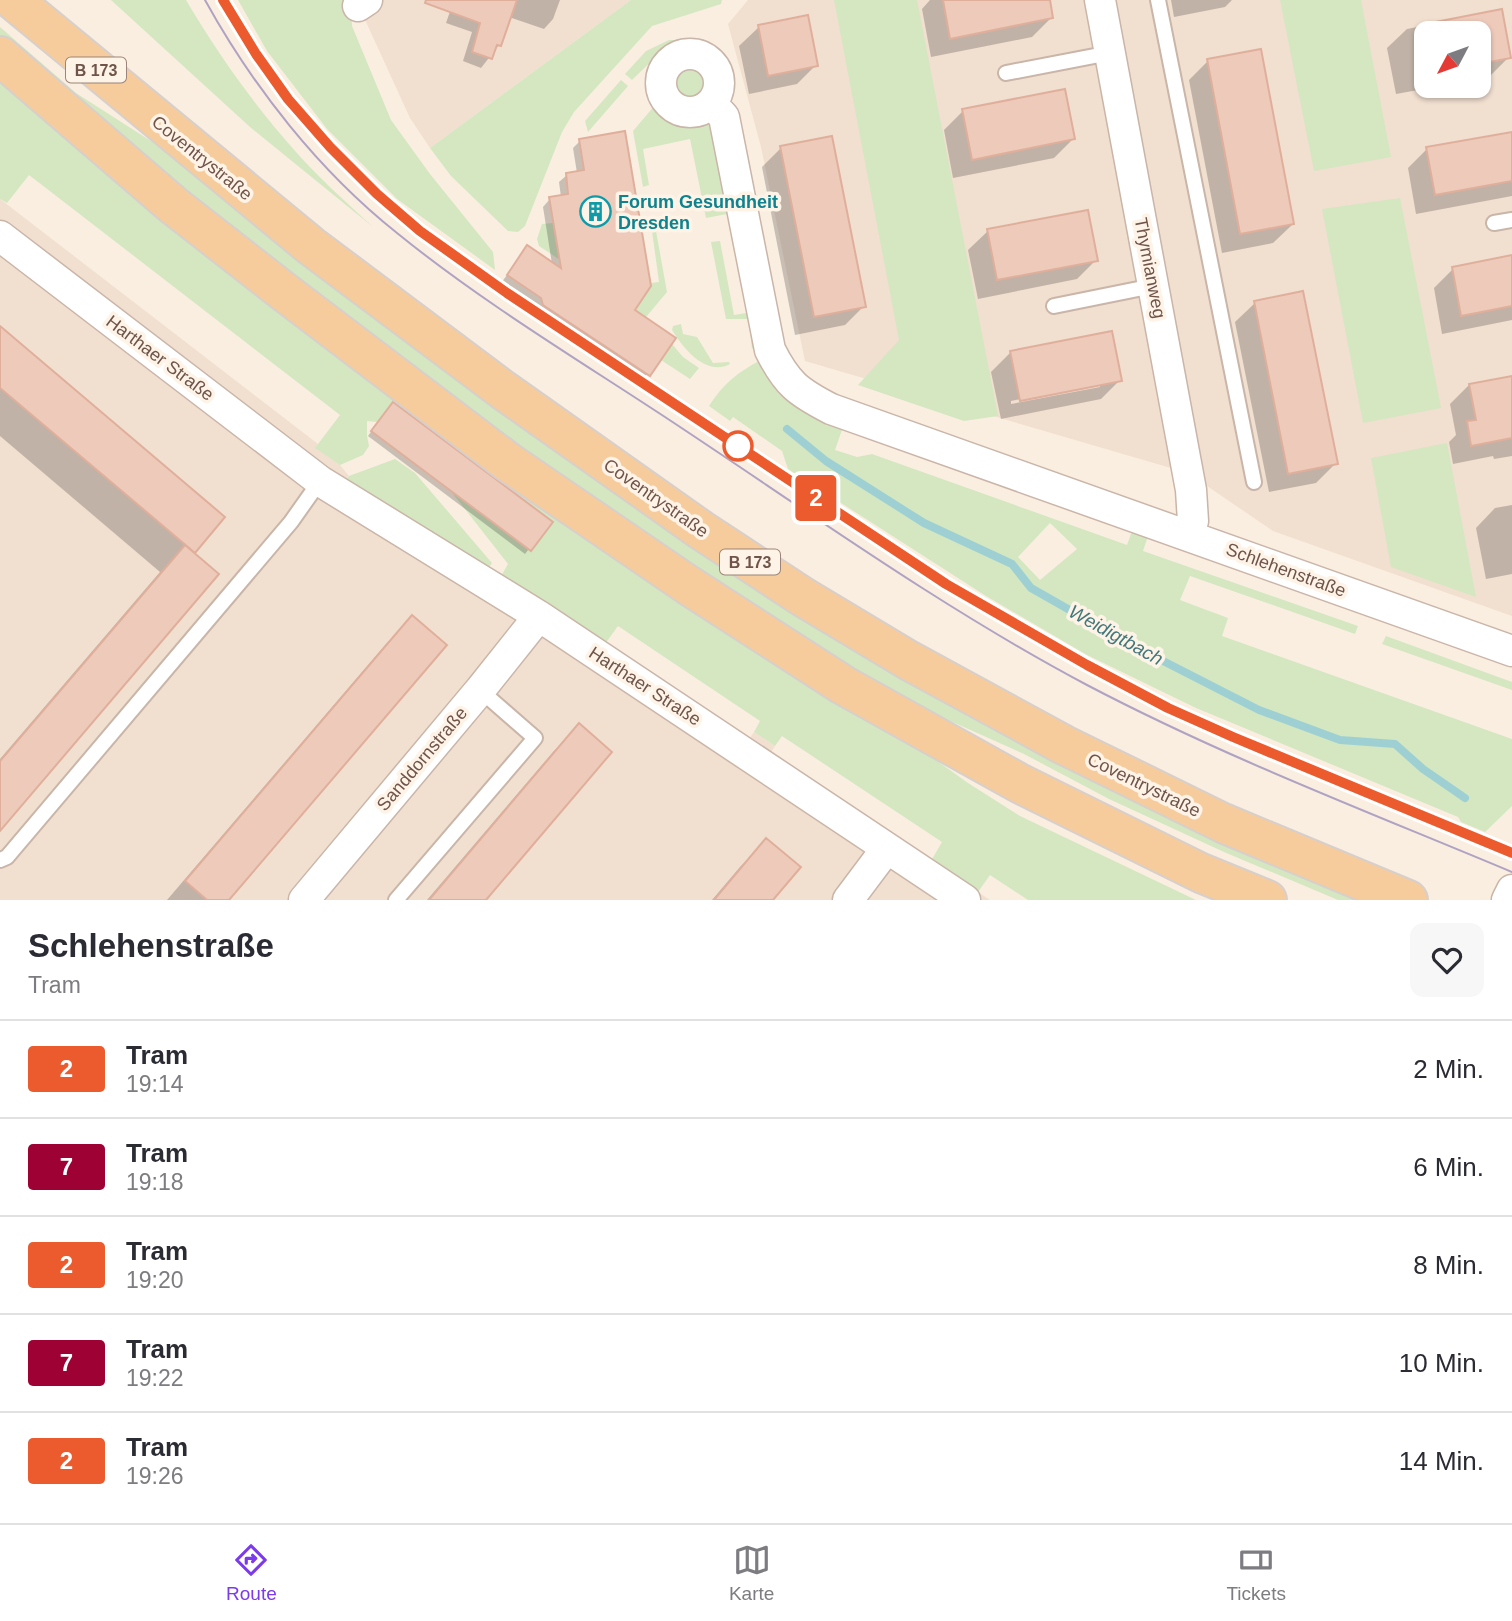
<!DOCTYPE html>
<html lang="de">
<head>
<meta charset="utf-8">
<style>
	body { margin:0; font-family:Arial,sans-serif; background:#f7f7f7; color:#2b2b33; height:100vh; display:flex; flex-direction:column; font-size:26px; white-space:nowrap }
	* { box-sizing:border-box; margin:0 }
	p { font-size:23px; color:#7c7c81 }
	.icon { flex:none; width:38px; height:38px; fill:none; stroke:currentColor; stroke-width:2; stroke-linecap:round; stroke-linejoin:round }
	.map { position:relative; height:900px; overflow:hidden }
	.sheet { display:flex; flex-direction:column; background:#fff; flex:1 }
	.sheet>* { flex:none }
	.badge { padding:0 14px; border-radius:5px; font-size:24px; line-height:46px }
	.needle { width:46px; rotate:229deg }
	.controls { position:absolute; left:1414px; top:21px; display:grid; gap:14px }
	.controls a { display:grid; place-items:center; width:77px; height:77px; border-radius:14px; background:#fff; box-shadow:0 2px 5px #0004; font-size:35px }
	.map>.badge { position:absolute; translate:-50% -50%; box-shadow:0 0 0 4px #fff }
	.round { display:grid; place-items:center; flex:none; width:74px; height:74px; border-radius:14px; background:#f7f7f7 }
	.headline { display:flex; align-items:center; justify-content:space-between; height:119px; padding:0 28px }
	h1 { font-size:33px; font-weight:700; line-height:52px }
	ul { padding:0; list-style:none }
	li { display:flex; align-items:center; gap:21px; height:98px; padding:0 28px; border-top:2px solid #e1e1e2 }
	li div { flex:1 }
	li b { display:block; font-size:26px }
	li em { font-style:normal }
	li .badge { min-width:77px; font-weight:700; text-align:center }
	.menu { display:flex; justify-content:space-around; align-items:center; height:98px; border-top:2px solid #e1e1e2; background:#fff; font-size:19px; color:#7c7c81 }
	.menu a { display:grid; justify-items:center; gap:4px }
	.menu .selected { color:#7c3aed }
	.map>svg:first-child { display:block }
</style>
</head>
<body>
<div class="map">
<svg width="1512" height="900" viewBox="0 0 1512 900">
	<rect width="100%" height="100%" fill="#faeee1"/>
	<!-- residential -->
	<path fill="#f1dfd0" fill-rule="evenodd" d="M356,0H631L430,148L410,118Z
		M748,0H1512V616L1273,531L1188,473L805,361L761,147L728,24ZM1426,33H1479V86H1426Z
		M0,199L318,444L316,448L340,465L349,476L344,482L749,739L754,732L775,746L770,754L990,900H0Z"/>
	<!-- green -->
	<path fill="#d4e7c1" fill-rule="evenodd" d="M111,0H186C218,54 254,105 296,152C320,179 347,203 373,227L250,127Z
		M238,0H353L351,4L352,26L391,120L430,174L493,252L495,270L397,199L327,129L267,51Z
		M631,0H722L721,4L652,26L574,112L562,132L525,226L518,232L508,231L451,176L430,148Z
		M834,0H917L998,416L964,421L858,385L899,340Z
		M1280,0H1361L1391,157L1314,171Z
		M0,27L76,93L154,143L344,296L525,430L575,464L1365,900H1338L1224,852L1109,799L1024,754L910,703L813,646L513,445L234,232L0,35Z
		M669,40H682L665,48L632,80L625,74L646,51Z
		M671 81a18 18 0 1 1 36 0a18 18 0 1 1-36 0Z
		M621,80L628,86L588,132L585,121Z
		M0,82L67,139L968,783L1020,816L1196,900H1028L990,875L978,892L931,861L942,842L782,736L775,746L754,732L760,721L618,626L605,644L500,578L508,564L450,490L530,551L552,521L393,402L377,422L367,421V436L369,446L363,455L340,465L315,448L340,415L29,175L7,203L0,199Z
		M656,104C668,115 678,121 695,121C703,121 705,120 712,124L732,213L706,218L690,139L643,149L649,185L643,187L633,131Z
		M1400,198L1441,408L1363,423L1322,209Z
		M553,223L556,237L560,240L651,283L659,282L652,231H656L667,292L646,317L539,246L537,239L542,224Z
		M720,241L734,315L752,312L758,343L752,349L749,319H726L711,242Z
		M681,324L683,334L697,337L713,363L729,362L730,364C706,377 683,348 672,330L673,326Z
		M672,344L683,357L699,368L690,379L661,360Z
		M761,360L843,427L835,450L857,457L872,454L1127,545L1132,531L1148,536L1143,551L1358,626L1355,634L1190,576L1180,600L1228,618L1222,636L1512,739V806L1485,832L1461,822L1458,817L1196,708L1087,655L986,596L788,469L782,451L733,417L730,421L709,406C722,385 739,371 761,360ZM1050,523L1077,549L1040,580L1018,557Z
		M1447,443L1476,597L1391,567L1371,458Z
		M395,459L415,473L492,563L487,570L344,483L349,476Z
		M1386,636L1512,682V690L1382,644Z"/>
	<!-- shadow -->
	<path fill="#0003" fill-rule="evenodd" d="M454,0H560L553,19L544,29L509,17L499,45L481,68L463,61L472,32L446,23Z
		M930,0H1048L1051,18L1032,37L931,57L922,9Z
		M1171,0H1232L1225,7L1174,17Z
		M1501,11L1509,57L1490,76L1479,78V33H1426V86H1440L1396,94L1387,48L1407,29Z
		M759,27L816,65L797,84L749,94L739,46Z
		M1208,61L1293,224L1273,243L1222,253L1189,80Z
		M963,111L1073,139L1054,158L953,178L944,130Z
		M1512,133V196L1416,214L1408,168L1427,149Z
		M580,141L632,310L674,338L641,382L536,312L533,306L501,283L528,247L552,264L543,207L550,199L561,197L559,182L567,175L577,173L573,148Z
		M781,148L864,306L845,325L795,335L762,167Z
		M988,231L1096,260L1077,279L978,299L968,250Z
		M1512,257V320L1442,334L1434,288L1453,269Z
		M1255,303L1336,463L1316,483L1269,492L1235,322Z
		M0,328L222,517L192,553L0,829V759L160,572L0,436Z
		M1010,353L1120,380L1101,399L1001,419L991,372ZM1100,383V387L1011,404V401Z
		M1512,377V456L1494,459L1493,456L1453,464L1449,442L1456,435L1450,404L1469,385Z
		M388,408L550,522L525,554L368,436Z
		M1512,505V574L1486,579L1476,528L1495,508Z
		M413,617L227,900H167L386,644Z
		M579,726L484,900H427L553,752Z
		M766,840L771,900H712L740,867Z"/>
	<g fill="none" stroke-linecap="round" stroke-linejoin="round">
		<!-- stream -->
		<path stroke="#9ed0d3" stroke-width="8" d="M787,429L826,461L924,523L1012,564L1031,588L1126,642L1259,710L1340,740L1395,744L1423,769L1465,798"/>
	</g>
	<!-- building -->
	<path fill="#eecabb" stroke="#e0af9c" stroke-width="2" d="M426,0H517L501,46L497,45L492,59L472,52L480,23L425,3Z
		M943,0H1050L1053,18L950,39Z
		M1502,9L1511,58L1479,64V33H1431L1430,23Z
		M808,15L818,66L768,76L758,25Z
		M1261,49L1294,224L1240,234L1207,59Z
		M1065,89L1075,139L972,160L962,109Z
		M625,131L651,286L635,310L676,338L650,376L543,305L541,298L507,275L527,245L561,268L549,197L568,194L566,173L584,170L579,139Z
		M1512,132V181L1435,195L1426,147Z
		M832,136L866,307L814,317L780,146Z
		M1088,210L1098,261L997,280L987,229Z
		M1512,255V306L1461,316L1452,267Z
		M1303,291L1338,464L1288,474L1254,301Z
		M0,326L225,517L195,553L0,388Z
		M1112,331L1122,381L1020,401L1010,351Z
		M1512,376V438L1471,446L1467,421L1476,420L1469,384Z
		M393,402L553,522L531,551L371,431Z
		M185,545L219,574L0,831V761Z
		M412,615L447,645L229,900H207L185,881Z
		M579,723L612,752L486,900H429Z
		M766,838L801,867L773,900H714Z"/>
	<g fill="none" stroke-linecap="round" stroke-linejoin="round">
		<defs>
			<path id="service" d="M1158,0L1254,482
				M1006,73L1110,53
				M1494,223L1512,220
				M1054,306L1153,286
				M0,860L7,857L291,522L320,481
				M396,900L535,738L480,690"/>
			<path id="minor" d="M1100,0L1191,490L1193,521L1189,535
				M358,6L367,0
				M661 83a29 29 0 1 1 58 0a29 29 0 1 1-58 0Z
				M711,103L724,117L770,350C787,384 798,392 831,409L1512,651
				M0,236L320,481L539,616L965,900
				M304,900L480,690L539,616
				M848,900L887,848
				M1507,900L1512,890"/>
			<path id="primary" d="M13,0L311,246L503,390L701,530L803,597L908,660L1064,745L1223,823L1408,900
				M0,56L173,205L283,291L508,462L688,585L843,685L1019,783L1201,873L1267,900"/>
		</defs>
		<!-- service casing -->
		<use href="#service" stroke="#cab5a9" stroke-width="18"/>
		<!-- minor casing -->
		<use href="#minor" stroke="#cab5a9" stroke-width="33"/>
		<!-- primary casing -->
		<use href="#primary" stroke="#d7cfcc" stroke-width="42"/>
		<!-- service -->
		<use href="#service" stroke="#fff" stroke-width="14"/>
		<!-- minor -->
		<use href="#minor" stroke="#fff" stroke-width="30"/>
		<!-- primary -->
		<use href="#primary" stroke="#f6cc9d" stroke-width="38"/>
		<!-- tram -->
		<path stroke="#b0a2c2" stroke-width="2" d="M205,0C253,87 319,171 397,233C482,302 577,359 668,419C806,510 940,607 1087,685C1224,757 1369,812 1512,872
			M223,0L256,54L288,99L330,147L377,194L420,231L507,293L946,584L1087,665L1168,708L1233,737L1512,853"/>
	</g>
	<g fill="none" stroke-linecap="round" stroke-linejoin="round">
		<defs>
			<path id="line" d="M223,0L256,54L288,99L330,147L377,194L420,231L507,293L946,584L1087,665L1168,708L1233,737L1512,853"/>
		</defs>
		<!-- line casing -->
		<use href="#line" stroke="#fff" stroke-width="16"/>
		<!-- line -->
		<use href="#line" stroke="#eb5b2d" stroke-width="10"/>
	</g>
	<!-- icons -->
	<defs>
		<symbol id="building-ring" viewBox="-11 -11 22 22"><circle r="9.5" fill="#fef3e7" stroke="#0f9aa8" stroke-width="1.5"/><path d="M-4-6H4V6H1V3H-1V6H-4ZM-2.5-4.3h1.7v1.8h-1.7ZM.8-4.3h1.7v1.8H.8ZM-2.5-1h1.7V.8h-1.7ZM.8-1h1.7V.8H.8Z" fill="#0f9aa8"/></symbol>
	</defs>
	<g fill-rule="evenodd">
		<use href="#building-ring" x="578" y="194" width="35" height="35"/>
	</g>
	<!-- markers -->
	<circle fill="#fff" stroke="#eb5b2d" stroke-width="3.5" cx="738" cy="446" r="14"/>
	<g text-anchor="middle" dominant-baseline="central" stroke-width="7" stroke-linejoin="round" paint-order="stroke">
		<!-- shield labels -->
		<g fill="#fef3e7" stroke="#9b8479" stroke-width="2">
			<rect x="66" y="57.5" width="60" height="25" rx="5"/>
			<rect x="720" y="549.5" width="60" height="25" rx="5"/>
		</g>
		<g font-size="16" font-weight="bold" fill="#70544a">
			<text x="96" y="70">B 173</text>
			<text x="750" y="562">B 173</text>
		</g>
		<!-- street labels -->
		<g font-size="18" fill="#70544a" stroke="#fef3e7">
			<text transform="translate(202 158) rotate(39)">Coventrystraße</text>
			<text transform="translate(1150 268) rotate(79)">Thymianweg</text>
			<text transform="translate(160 358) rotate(37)">Harthaer Straße</text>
			<text transform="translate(656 498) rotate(35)">Coventrystraße</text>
			<text transform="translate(1286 570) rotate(20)">Schlehenstraße</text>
			<text transform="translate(645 686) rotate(33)">Harthaer Straße</text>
			<text transform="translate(422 759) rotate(-50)">Sanddornstraße</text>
			<text transform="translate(1144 785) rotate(26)">Coventrystraße</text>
		</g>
		<!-- culture labels -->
		<g font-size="18" font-weight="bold" fill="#0d838f" stroke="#fef3e7" text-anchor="start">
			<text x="618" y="202">Forum Gesundheit<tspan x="618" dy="21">Dresden</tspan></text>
		</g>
		<!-- water labels -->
		<g font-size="19" font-style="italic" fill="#43777b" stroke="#fef3e7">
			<text transform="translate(1116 635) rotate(29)">Weidigtbach</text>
		</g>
	</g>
</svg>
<div class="controls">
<a><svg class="needle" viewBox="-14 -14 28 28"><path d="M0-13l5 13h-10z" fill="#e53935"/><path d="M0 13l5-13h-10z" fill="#7c7c81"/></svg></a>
</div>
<b class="badge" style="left:816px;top:498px;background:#eb5b2d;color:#fff">2</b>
</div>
<section class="sheet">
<div class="headline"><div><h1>Schlehenstraße</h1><p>Tram</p></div><a class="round"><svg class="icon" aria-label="heart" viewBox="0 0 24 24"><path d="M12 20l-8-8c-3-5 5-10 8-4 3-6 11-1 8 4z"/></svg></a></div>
<ul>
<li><span class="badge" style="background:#eb5b2d;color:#fff">2</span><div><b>Tram</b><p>19:14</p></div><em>2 Min.</em></li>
<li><span class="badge" style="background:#9e0234;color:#fff">7</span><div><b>Tram</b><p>19:18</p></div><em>6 Min.</em></li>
<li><span class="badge" style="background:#eb5b2d;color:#fff">2</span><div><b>Tram</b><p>19:20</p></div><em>8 Min.</em></li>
<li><span class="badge" style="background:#9e0234;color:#fff">7</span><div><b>Tram</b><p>19:22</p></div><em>10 Min.</em></li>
<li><span class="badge" style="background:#eb5b2d;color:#fff">2</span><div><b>Tram</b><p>19:26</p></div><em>14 Min.</em></li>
</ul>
</section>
<nav class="menu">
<a class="selected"><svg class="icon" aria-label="directions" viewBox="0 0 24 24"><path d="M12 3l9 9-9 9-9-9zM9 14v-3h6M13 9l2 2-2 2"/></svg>Route</a>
<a><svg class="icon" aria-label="map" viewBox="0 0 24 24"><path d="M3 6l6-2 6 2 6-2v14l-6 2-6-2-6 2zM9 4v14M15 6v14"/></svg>Karte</a>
<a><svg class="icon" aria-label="tickets" viewBox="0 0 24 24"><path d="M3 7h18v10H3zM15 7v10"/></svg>Tickets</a>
</nav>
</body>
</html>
